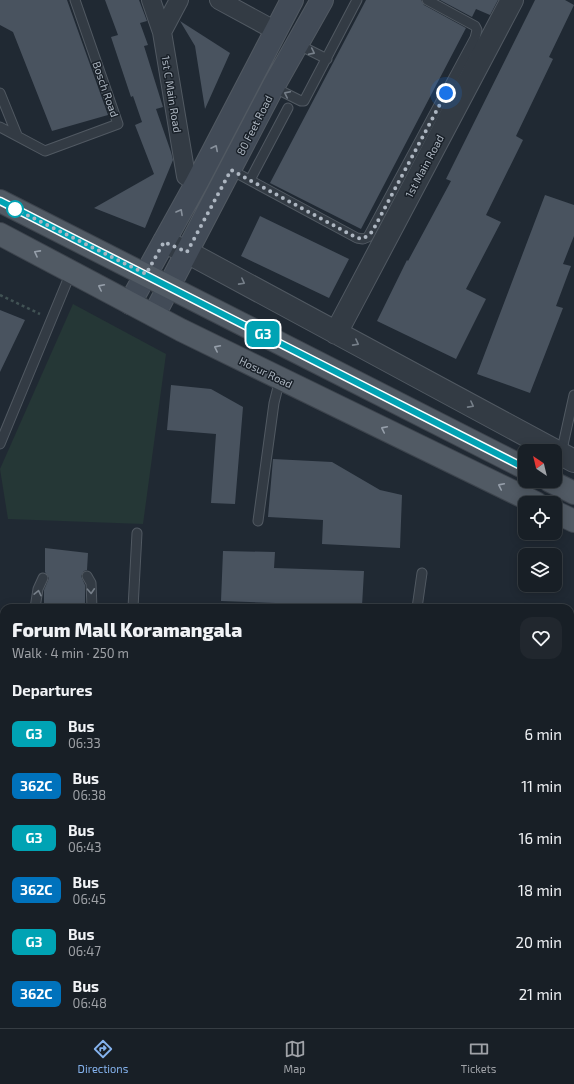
<!DOCTYPE html>
<html lang="en">
<head>
<meta charset="utf-8">
<style>
	body { margin:0; font-family:"Exo 2",sans-serif; background:#21272e; color:#f1f3f6; height:100vh; display:flex; flex-direction:column; font-size:15px; white-space:nowrap }
	* { box-sizing:border-box; margin:0 }
	p { font-size:13px; color:#9fa2a7 }
	.icon { flex:none; width:22px; height:22px; fill:none; stroke:currentColor; stroke-width:2; stroke-linecap:round; stroke-linejoin:round }
	.map { position:relative; flex:1; overflow:hidden }
	.panel { position:absolute; left:0px; top:604px; width:574px; height:424px; display:flex; flex-direction:column; background:#181f26; border-radius:12px 12px 0 0; box-shadow:0 2px 10px #0003,0 0 0 1px #363d43 }
	.panel>* { flex:none }
	.badge { padding:0 8px; border-radius:6px; font-size:14px; line-height:26px }
	.needle { width:26px; rotate:325deg }
	.fabs { position:absolute; left:518px; top:444px; display:grid; gap:8px }
	.fabs a { display:grid; place-items:center; width:44px; height:44px; border-radius:8px; background:#181f26; box-shadow:0 2px 10px #0003,0 0 0 1px #363d43; font-size:20px }
	.you { position:absolute; width:20px; height:20px; margin:-10px; border:3px solid #fff; border-radius:50%; background:#1a73e8; box-shadow:0 0 0 6px #1a73e833 }
	.map>.badge { position:absolute; translate:-50% -50%; box-shadow:0 0 0 2px #fff }
	h2 { padding:0 12px; font-size:15px; line-height:36px }
	.round { display:grid; place-items:center; flex:none; width:42px; height:42px; border-radius:12px; background:#21272e }
	.head { display:flex; align-items:center; justify-content:space-between; height:68px; padding:0 12px }
	h1 { font-size:19px; font-weight:800; line-height:30px }
	ul { padding:0; list-style:none }
	li { display:flex; align-items:center; gap:12px; height:52px; padding:0 12px }
	li div { flex:1 }
	li b { display:block; font-size:15px }
	li em { font-style:normal }
	li .badge { min-width:44px; font-weight:700; text-align:center }
	.menu { display:flex; justify-content:space-around; align-items:center; height:56px; border-top:1px solid #363d43; background:#181f26; font-size:11px; color:#9fa2a7 }
	.menu a { display:grid; justify-items:center; gap:2px }
	.menu .active { color:#85b3ee }
	.map>svg:first-child { display:block }
</style>
</head>
<body>
<div class="map">
<svg width="574" height="1028" viewBox="0 0 574 1028">
	<rect width="100%" height="100%" fill="#202933"/>
	<!-- green -->
	<path fill="#253736" d="M73,304L166,354L143,524L8,519L0,469Z"/>
	<!-- building -->
	<path fill="#49535f" d="M0,0H67L108,115L52,131L13,32L0,25Z
		M105,0H139L147,21L140,23L148,45L144,46L163,107L156,109L171,152L173,160L145,228L94,208L154,174L135,125L142,122L133,96L131,97L111,37L118,35Z
		M366,0H421L424,5L466,28L361,229L270,183Z
		M440,0H498L490,15L476,9L472,17Z
		M535,0H565L574,5L549,57L553,59L516,136L523,140L486,215L501,222L466,289L486,299L456,359L377,321L407,260L408,261L451,181L446,179Z
		M180,21L230,53L205,109L195,46Z
		M545,195L574,205V236L563,264L571,266L556,306L563,308L530,393L477,374Z
		M260,216L349,259L329,298L241,256Z
		M0,310L25,320L0,372Z
		M171,385L211,389L243,407L235,504L211,503L216,434L167,430Z
		M273,459L332,462L380,490L402,495L400,548L322,544L323,520L268,517Z
		M45,548L88,553L87,570L84,571L81,576L85,585V608L44,606V590L49,578L45,572Z
		M223,551L275,552L274,568L364,571L362,606L221,601Z"/>
	<g fill="none" stroke-linecap="round" stroke-linejoin="round">
		<defs>
			<path id="service" d="M297,44L327,59
				M273,87L301,101H304L357,0
				M0,93L17,135
				M0,127L45,151L118,124L75,0
				M231,170L357,238L363,239L368,237L475,38L477,30L475,26L427,0
				M250,180L288,108
				M0,444L71,272
				M561,454L574,395
				M258,521L274,403L280,379
				M87,576L91,583L92,608
				M35,608L38,589L43,578
				M133,608L137,533
				M417,608L422,573
				M570,862L574,861
				M570,995L574,994
				M489,1024V1028"/>
			<path id="minor" d="M151,0L162,32L186,176L197,182
				M219,0L276,31
				M162,32L179,0
				M0,767L4,789
				M0,835L4,834
				M0,967L4,966
				M126,1028L142,1024"/>
			<path id="tertiary" d="M164,242L187,252L574,461
				M336,333L512,0"/>
			<path id="secondary" d="M130,303L197,182L292,0
				M154,315L273,87L322,0"/>
			<path id="primary" d="M0,201L525,468
				M0,234L181,330L536,503
				M550,481L574,493
				M555,512L574,521
				M0,628L4,629
				M0,647H4
				M570,662H574
				M570,682H574"/>
		</defs>
		<!-- service casing -->
		<use href="#service" stroke="#515962" stroke-width="11"/>
		<!-- minor casing -->
		<use href="#minor" stroke="#515962" stroke-width="20"/>
		<!-- tertiary casing -->
		<use href="#tertiary" stroke="#515962" stroke-width="24"/>
		<!-- secondary casing -->
		<use href="#secondary" stroke="#515962" stroke-width="24"/>
		<!-- primary casing -->
		<use href="#primary" stroke="#3d444d" stroke-width="24"/>
		<!-- path -->
		<path stroke="#415254" stroke-width="2.5" stroke-dasharray="3 3" stroke-linecap="butt" d="M0,295L40,314"/>
		<!-- service -->
		<use href="#service" stroke="#333b44" stroke-width="9"/>
		<!-- minor -->
		<use href="#minor" stroke="#333b44" stroke-width="18"/>
		<!-- tertiary -->
		<use href="#tertiary" stroke="#333b44" stroke-width="22"/>
		<!-- secondary -->
		<use href="#secondary" stroke="#424b57" stroke-width="22"/>
		<!-- primary -->
		<use href="#primary" stroke="#515a64" stroke-width="22"/>
	</g>
	<!-- one-way arrows -->
	<defs><path id="oneway-chevron" d="M-2-3.5L2.5 0L-2 3.5" fill="none" stroke-width="1.6" stroke-linecap="round" stroke-linejoin="round"/></defs>
	<g stroke="#767f89">
		<use href="#oneway-chevron" transform="translate(312 52) rotate(26)"/>
		<use href="#oneway-chevron" transform="translate(287 94) rotate(-154)"/>
		<use href="#oneway-chevron" transform="translate(242 282) rotate(28)"/>
		<use href="#oneway-chevron" transform="translate(356 343) rotate(28)"/>
		<use href="#oneway-chevron" transform="translate(471 405) rotate(28)"/>
		<use href="#oneway-chevron" transform="translate(91 591) rotate(87)"/>
		<use href="#oneway-chevron" transform="translate(38 593) rotate(-78)"/>
	</g>
	<g stroke="#88919c">
		<use href="#oneway-chevron" transform="translate(215 148) rotate(-63)"/>
		<use href="#oneway-chevron" transform="translate(180 212) rotate(-61)"/>
	</g>
	<g stroke="#969faa">
		<use href="#oneway-chevron" transform="translate(37 253) rotate(-152)"/>
		<use href="#oneway-chevron" transform="translate(101 287) rotate(-153)"/>
		<use href="#oneway-chevron" transform="translate(217 348) rotate(-153)"/>
		<use href="#oneway-chevron" transform="translate(384 429) rotate(-154)"/>
		<use href="#oneway-chevron" transform="translate(501 486) rotate(-154)"/>
	</g>
	<g fill="none" stroke-linecap="round" stroke-linejoin="round">
		<defs>
			<path id="line" d="M0,201L525,468"/>
		</defs>
		<!-- line casing -->
		<use href="#line" stroke="#fff" stroke-width="9"/>
		<!-- line -->
		<use href="#line" stroke="#00a3b4" stroke-width="6"/>
		<!-- walk -->
		<path stroke="#adb6c1" stroke-width="4" stroke-dasharray="0 7.2" d="M15,209L146,274L164,242L187,252L231,170L357,238L363,239L372,232L446,93"/>
	</g>
	<!-- markers -->
	<circle fill="#fff" stroke="#00a3b4" stroke-width="2" cx="15" cy="209" r="8"/>
	<g text-anchor="middle" dominant-baseline="central" stroke-width="3" stroke-linejoin="round" paint-order="stroke">
		<!-- street labels -->
		<g font-size="11" fill="#adb6c1" stroke="#192028">
			<text transform="translate(106 89) rotate(71)">Bosch Road</text>
			<text transform="translate(172 94) rotate(81)">1st C Main Road</text>
			<text transform="translate(254 125) rotate(-63)">80 Feet Road</text>
			<text transform="translate(424 166) rotate(-62)">1st Main Road</text>
			<text transform="translate(266 372) rotate(26)">Hosur Road</text>
		</g>
	</g>
</svg>
<div class="fabs">
<a><svg class="needle" viewBox="-14 -14 28 28"><path d="M0-13l5 13h-10z" fill="#e53935"/><path d="M0 13l5-13h-10z" fill="#9fa2a7"/></svg></a>
<a><svg class="icon" aria-label="locate" viewBox="0 0 24 24"><circle cx="12" cy="12" r="6"/><path d="M12 2v4M12 18v4M2 12h4M18 12h4"/></svg></a>
<a><svg class="icon" aria-label="layers" viewBox="0 0 24 24"><path d="M12 4l9 5-9 5-9-5zM3 14l9 5 9-5"/></svg></a>
</div>
<div class="you" style="left:446px;top:93px"></div>
<b class="badge" style="left:263px;top:334px;background:#00a3b4;color:#fff">G3</b>
<section class="panel">
<div class="head"><div><h1>Forum Mall Koramangala</h1><p>Walk · 4 min · 250 m</p></div><a class="round"><svg class="icon" aria-label="heart" viewBox="0 0 24 24"><path d="M12 20l-8-8c-3-5 5-10 8-4 3-6 11-1 8 4z"/></svg></a></div>
<h2>Departures</h2>
<ul>
<li><span class="badge" style="background:#00a3b4;color:#fff">G3</span><div><b>Bus</b><p>06:33</p></div><em>6 min</em></li>
<li><span class="badge" style="background:#0072bc;color:#fff">362C</span><div><b>Bus</b><p>06:38</p></div><em>11 min</em></li>
<li><span class="badge" style="background:#00a3b4;color:#fff">G3</span><div><b>Bus</b><p>06:43</p></div><em>16 min</em></li>
<li><span class="badge" style="background:#0072bc;color:#fff">362C</span><div><b>Bus</b><p>06:45</p></div><em>18 min</em></li>
<li><span class="badge" style="background:#00a3b4;color:#fff">G3</span><div><b>Bus</b><p>06:47</p></div><em>20 min</em></li>
<li><span class="badge" style="background:#0072bc;color:#fff">362C</span><div><b>Bus</b><p>06:48</p></div><em>21 min</em></li>
</ul>
</section>
</div>
<nav class="menu">
<a class="active"><svg class="icon" aria-label="directions" viewBox="0 0 24 24"><path d="M12 3l9 9-9 9-9-9zM9 14v-3h6M13 9l2 2-2 2"/></svg>Directions</a>
<a><svg class="icon" aria-label="map" viewBox="0 0 24 24"><path d="M3 6l6-2 6 2 6-2v14l-6 2-6-2-6 2zM9 4v14M15 6v14"/></svg>Map</a>
<a><svg class="icon" aria-label="tickets" viewBox="0 0 24 24"><path d="M3 7h18v10H3zM15 7v10"/></svg>Tickets</a>
</nav>
</body>
</html>
